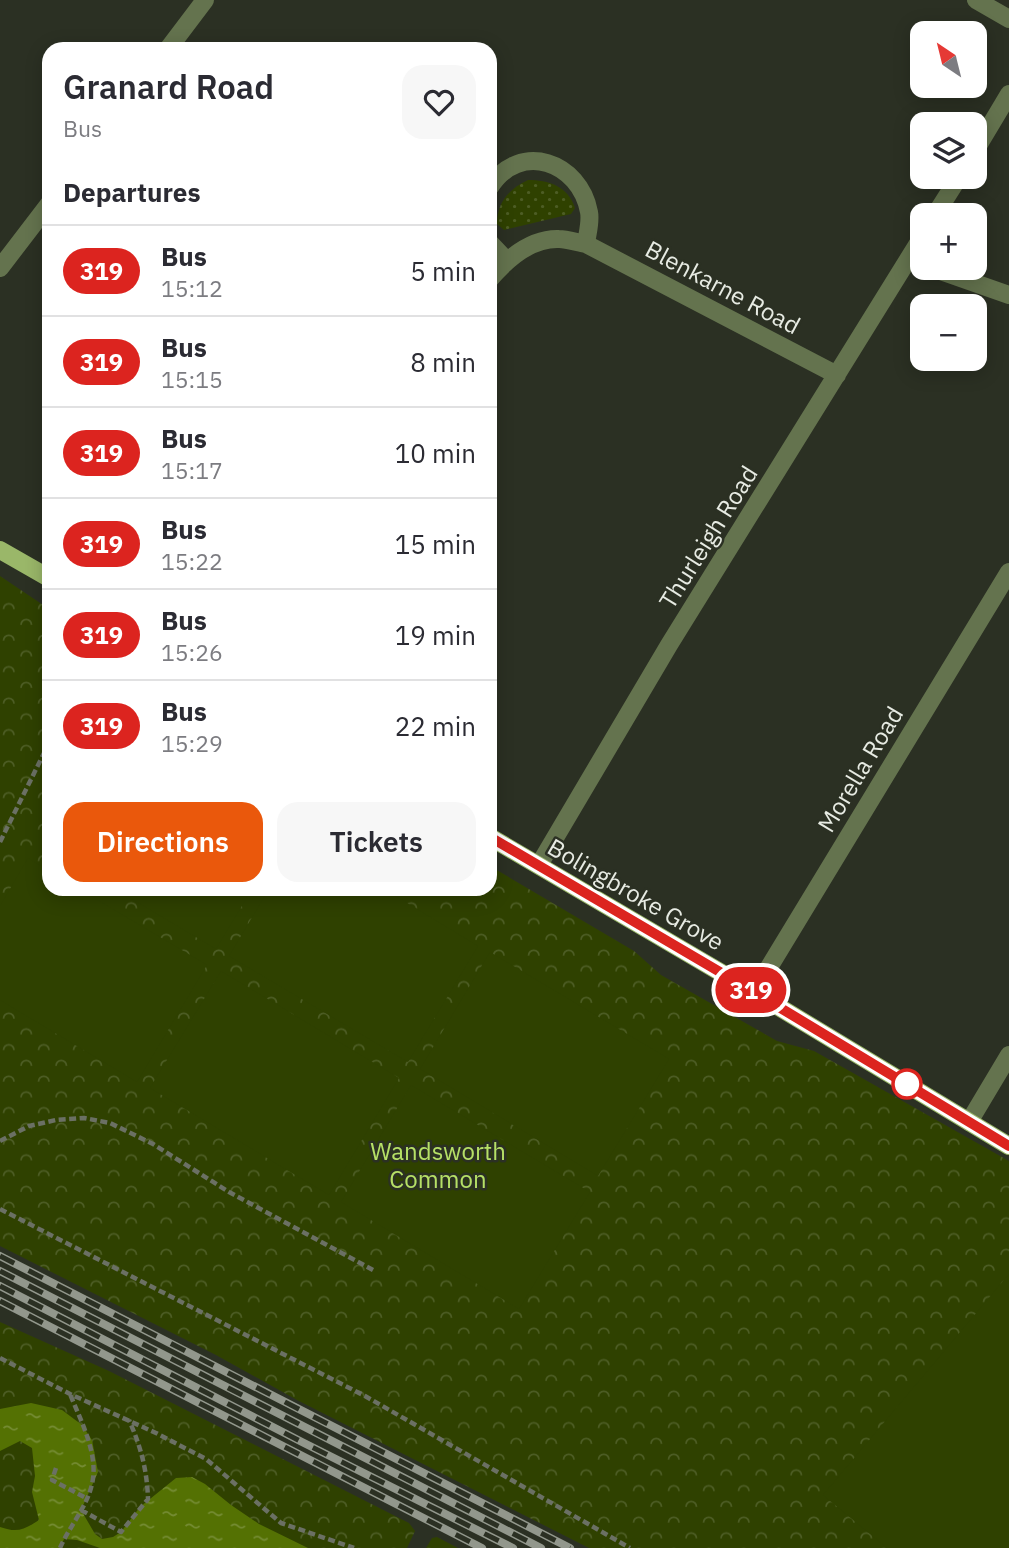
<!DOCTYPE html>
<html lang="en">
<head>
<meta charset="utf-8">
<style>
	body { margin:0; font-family:"IBM Plex Sans",sans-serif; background:#f7f7f7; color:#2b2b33; height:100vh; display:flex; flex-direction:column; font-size:26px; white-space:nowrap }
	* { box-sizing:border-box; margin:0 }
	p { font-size:23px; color:#7c7c81 }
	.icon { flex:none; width:38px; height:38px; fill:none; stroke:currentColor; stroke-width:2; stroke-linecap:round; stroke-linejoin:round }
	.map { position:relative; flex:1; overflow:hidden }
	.sheet { position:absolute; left:42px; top:42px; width:455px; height:854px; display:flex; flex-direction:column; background:#fff; border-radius:21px; box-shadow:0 4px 18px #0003 }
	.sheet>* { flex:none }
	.badge { padding:0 14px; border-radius:23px; font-size:24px; line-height:46px }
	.needle { width:46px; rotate:325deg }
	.controls { position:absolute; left:910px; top:21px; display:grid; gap:14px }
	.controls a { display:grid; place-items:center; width:77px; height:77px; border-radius:14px; background:#fff; box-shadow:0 4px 18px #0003; font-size:35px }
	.map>.badge { position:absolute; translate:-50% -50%; box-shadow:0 0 0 4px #fff }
	h2 { padding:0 21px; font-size:26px; line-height:63px }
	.round { display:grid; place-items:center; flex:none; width:74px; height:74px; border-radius:21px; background:#f7f7f7 }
	.summary { display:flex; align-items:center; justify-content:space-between; height:119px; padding:0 21px }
	h1 { font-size:33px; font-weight:600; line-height:52px }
	.primary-button { display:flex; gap:14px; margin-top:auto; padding:14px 21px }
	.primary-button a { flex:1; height:80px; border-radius:21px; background:#ea580c; color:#fff; font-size:28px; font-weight:600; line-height:80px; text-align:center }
	.primary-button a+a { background:#f7f7f7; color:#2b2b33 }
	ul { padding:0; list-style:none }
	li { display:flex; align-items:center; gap:21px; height:91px; padding:0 21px; border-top:2px solid #e1e1e2 }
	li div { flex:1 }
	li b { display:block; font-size:26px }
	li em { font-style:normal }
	li .badge { min-width:77px; font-weight:700; text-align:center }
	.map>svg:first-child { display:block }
</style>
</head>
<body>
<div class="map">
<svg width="1009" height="1548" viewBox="0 0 1009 1548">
	<defs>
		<pattern id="grass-dots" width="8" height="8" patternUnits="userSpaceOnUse" patternTransform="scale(1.75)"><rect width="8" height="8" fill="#2f4100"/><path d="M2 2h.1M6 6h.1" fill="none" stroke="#4d5d25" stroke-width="1.8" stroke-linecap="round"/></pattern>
		<pattern id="forest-crowns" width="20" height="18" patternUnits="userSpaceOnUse" patternTransform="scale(1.75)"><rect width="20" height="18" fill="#2f4100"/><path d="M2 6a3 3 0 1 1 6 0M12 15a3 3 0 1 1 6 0" fill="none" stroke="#4d5d25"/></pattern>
		<pattern id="water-ripples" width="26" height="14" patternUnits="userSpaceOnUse" patternTransform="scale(1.75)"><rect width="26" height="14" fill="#547103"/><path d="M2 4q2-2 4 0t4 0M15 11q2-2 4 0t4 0" fill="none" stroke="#758c34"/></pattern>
	</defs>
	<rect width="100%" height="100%" fill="#2b3023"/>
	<!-- grass -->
	<path fill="url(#grass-dots)" d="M528,180C548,180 568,186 575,208L571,214L504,230L497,224C497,202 509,189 528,180Z"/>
	<!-- forest -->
	<path fill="url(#forest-crowns)" d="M0,576L49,609V889H490V866L634,951L661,975L777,1041L814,1051L1009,1161V1548H589L297,1400L216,1355L0,1246Z
		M0,1322L109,1371L409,1523L415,1531L407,1548H0Z
		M437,1537L458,1548H426L432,1538Z"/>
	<!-- garden -->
	<path fill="#2f4100" d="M28,858L49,871V889H79L207,965L137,1082L0,1000V906Z
		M115,889H252L216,949Z
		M269,889H384L478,946L408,1062L229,956Z
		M490,952L669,1059L598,1176L420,1069Z
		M221,971L399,1078L329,1195L150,1088Z
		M411,1085L590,1192L519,1309L341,1202Z
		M1009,1274V1548H887L823,1495Z"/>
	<!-- water -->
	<path fill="url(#water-ripples)" d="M31,1403L62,1410L82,1425L92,1440L98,1472L81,1510L95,1534L102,1539L113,1537L121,1532L140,1507L176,1478L192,1477L205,1484L231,1505L259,1524L308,1548H100L77,1540L64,1539L60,1548H0V1527C17,1533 24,1530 39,1520L32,1492L35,1476L32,1448L20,1441L0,1451V1409Z"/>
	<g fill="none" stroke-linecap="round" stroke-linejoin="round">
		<!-- path -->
		<path stroke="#6b7064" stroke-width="4.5" stroke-dasharray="7 3.5" stroke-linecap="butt" d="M0,842L49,743
			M0,1141L29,1126L56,1120L84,1118L110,1123L153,1144L229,1192L373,1270
			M0,1209L365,1396L630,1548
			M0,1358L70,1394L156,1433L206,1459L281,1523L354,1548
			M56,1468L52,1480L86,1498
			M81,1510L121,1532L148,1499C147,1470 141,1447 129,1420
			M60,1548C69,1527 87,1507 92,1484C99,1455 81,1421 70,1394"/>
		<!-- minor -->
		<path stroke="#64734e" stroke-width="18" d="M976,0L1009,19
			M168,49L205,0
			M975,151L1009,94
			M490,187C520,140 580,162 589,212C591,222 587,235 586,244
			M935,215L959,177
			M490,243L506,260
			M0,268L49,204
			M932,268L1009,295
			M490,279C507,259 530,238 559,239C568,239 578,243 586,244L837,375
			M539,865L669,645L922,237
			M754,992L1009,572
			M969,1122L1009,1055"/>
		<!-- major -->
		<path stroke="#9ab769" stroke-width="18" d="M0,550L49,578
			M490,837L754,992L1009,1146"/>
		<defs>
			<path id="rail" d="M0,1256L570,1548
				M0,1271L541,1548
				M0,1286L302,1442L513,1548
				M0,1301L482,1548"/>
		</defs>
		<!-- rail casing -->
		<use href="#rail" stroke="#92978c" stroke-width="8"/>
		<!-- rail -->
		<use href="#rail" stroke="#2b3023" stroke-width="5" stroke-dasharray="16" stroke-linecap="butt"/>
	</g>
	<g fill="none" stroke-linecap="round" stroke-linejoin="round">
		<defs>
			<path id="line" d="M490,837L754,992L1009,1146"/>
		</defs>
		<!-- line casing -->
		<use href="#line" stroke="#fff" stroke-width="16"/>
		<!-- line -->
		<use href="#line" stroke="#dc241f" stroke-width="10"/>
	</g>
	<!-- markers -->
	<circle fill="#fff" stroke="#dc241f" stroke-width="3.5" cx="907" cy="1084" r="14"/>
	<g text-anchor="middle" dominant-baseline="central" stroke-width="5" stroke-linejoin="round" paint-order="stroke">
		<!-- street labels -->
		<g font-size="24" fill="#e7ebe3" stroke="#2b3023">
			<text transform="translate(723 287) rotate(28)">Blenkarne Road</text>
			<text transform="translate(708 537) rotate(-58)">Thurleigh Road</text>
			<text transform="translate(860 769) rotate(-59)">Morella Road</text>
			<text transform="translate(636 894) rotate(30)">Bolingbroke Grove</text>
		</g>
		<!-- park labels -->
		<g font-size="24" fill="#b6e066" stroke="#2b3023">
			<text x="438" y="1151">Wandsworth<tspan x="438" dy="28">Common</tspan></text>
		</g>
	</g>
</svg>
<div class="controls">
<a><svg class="needle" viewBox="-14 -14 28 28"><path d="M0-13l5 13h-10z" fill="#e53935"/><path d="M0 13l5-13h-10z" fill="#7c7c81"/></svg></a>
<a><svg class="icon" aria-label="layers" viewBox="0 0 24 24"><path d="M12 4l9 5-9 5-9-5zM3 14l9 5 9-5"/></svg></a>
<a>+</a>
<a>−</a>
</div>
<b class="badge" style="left:751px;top:990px;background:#dc241f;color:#fff">319</b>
<section class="sheet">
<div class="summary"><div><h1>Granard Road</h1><p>Bus</p></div><a class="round"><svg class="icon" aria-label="heart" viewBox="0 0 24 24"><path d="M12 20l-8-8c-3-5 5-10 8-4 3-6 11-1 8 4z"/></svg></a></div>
<h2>Departures</h2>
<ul>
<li><span class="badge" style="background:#dc241f;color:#fff">319</span><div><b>Bus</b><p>15:12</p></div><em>5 min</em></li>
<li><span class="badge" style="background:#dc241f;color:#fff">319</span><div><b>Bus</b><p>15:15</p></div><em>8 min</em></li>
<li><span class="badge" style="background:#dc241f;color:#fff">319</span><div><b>Bus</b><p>15:17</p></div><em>10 min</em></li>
<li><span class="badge" style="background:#dc241f;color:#fff">319</span><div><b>Bus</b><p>15:22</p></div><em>15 min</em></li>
<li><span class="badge" style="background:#dc241f;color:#fff">319</span><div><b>Bus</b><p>15:26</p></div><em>19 min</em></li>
<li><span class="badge" style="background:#dc241f;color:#fff">319</span><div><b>Bus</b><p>15:29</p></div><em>22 min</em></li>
</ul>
<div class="primary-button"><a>Directions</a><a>Tickets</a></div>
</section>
</div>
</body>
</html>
